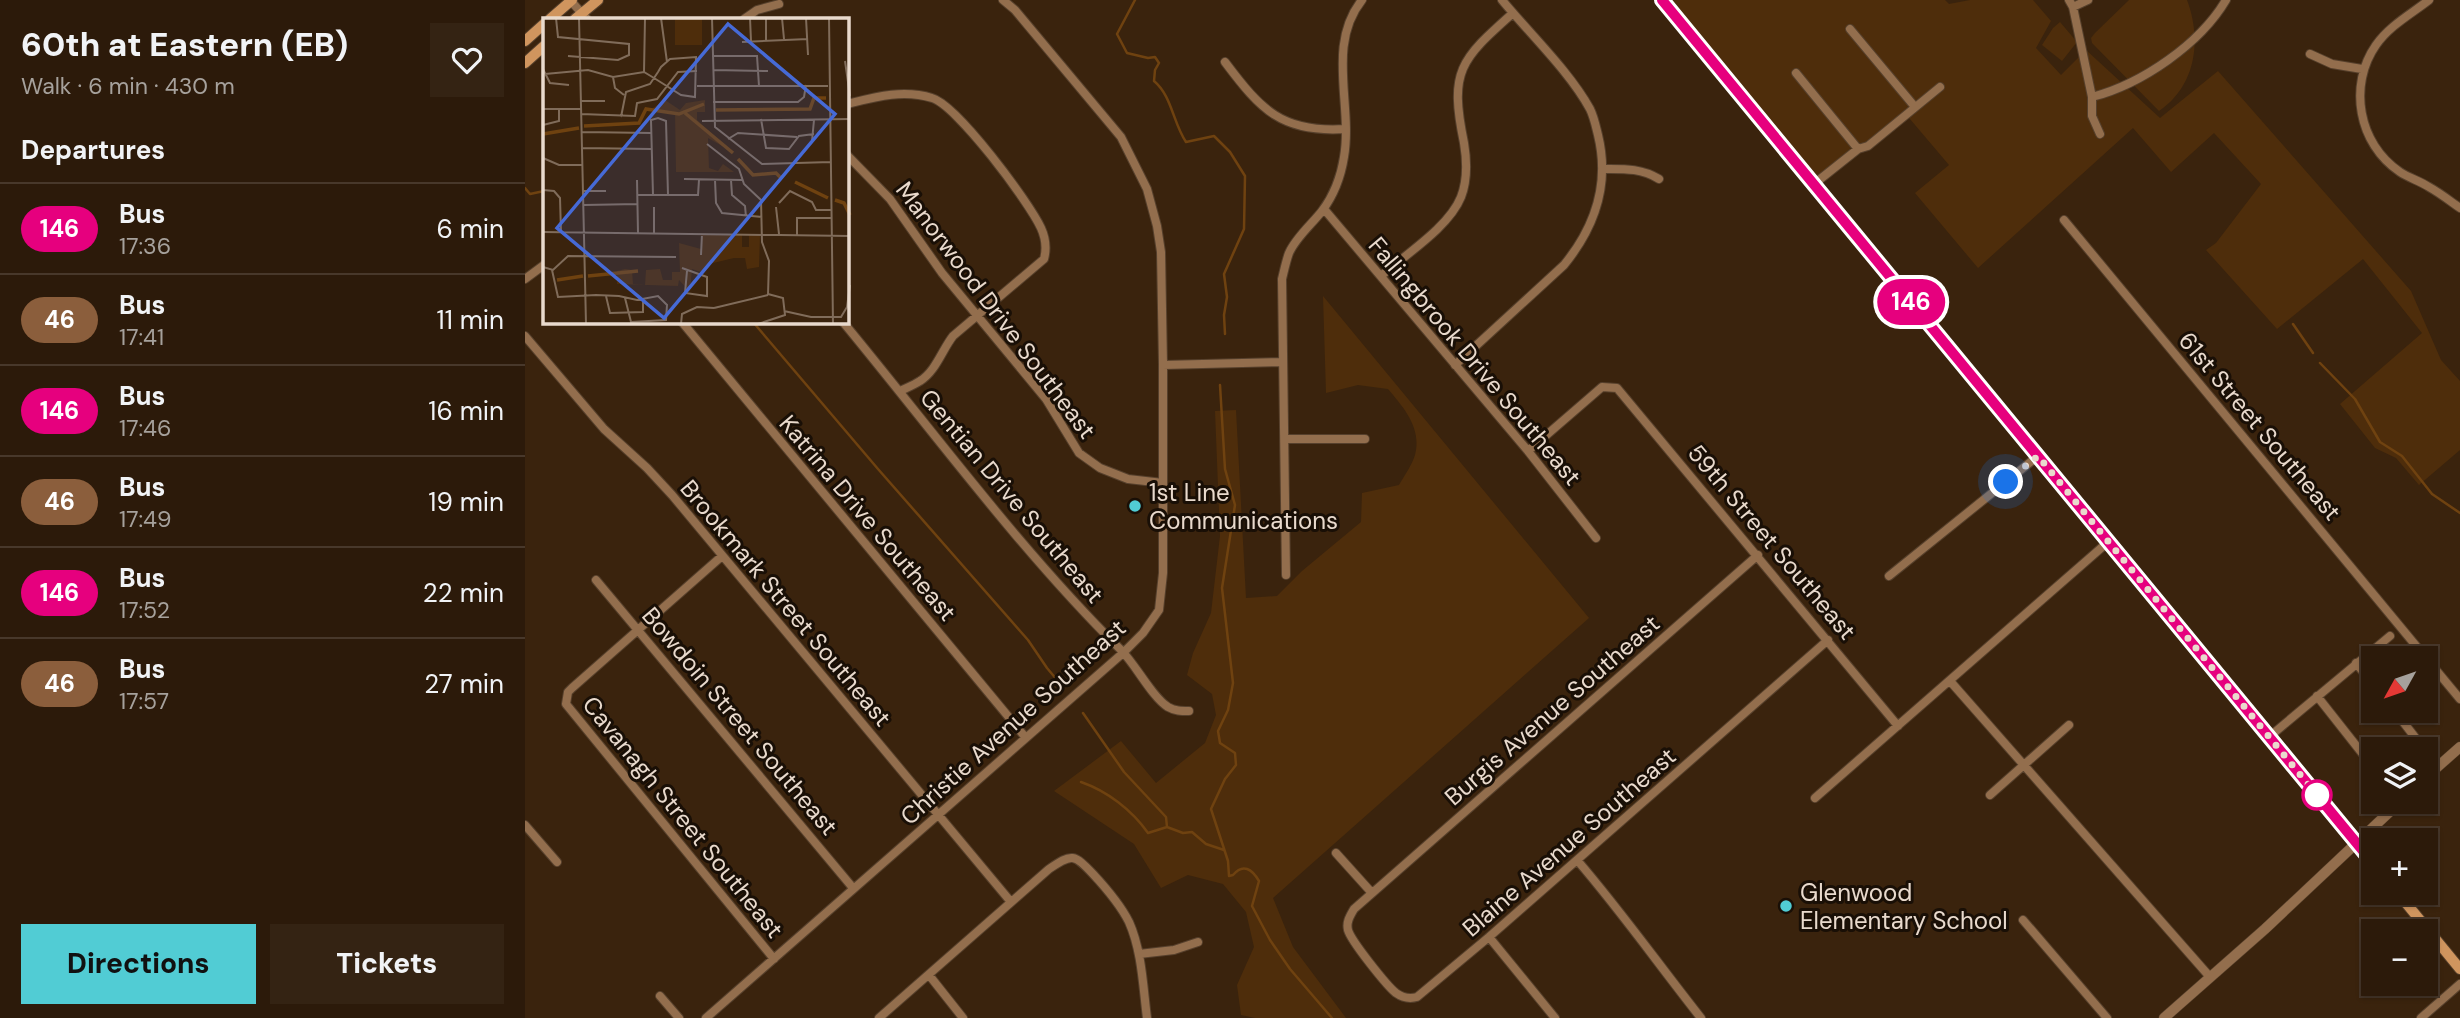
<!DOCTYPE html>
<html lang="en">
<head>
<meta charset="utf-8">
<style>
	body { margin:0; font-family:"DM Sans",sans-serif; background:#342313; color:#f1f3f6; height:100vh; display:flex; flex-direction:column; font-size:26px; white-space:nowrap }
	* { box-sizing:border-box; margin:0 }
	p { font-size:23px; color:#a6a19c }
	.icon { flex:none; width:38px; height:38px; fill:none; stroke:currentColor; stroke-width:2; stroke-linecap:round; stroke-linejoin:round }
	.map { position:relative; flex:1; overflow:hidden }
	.side { display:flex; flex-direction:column; background:#2c1a0a; width:525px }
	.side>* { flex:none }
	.badge { padding:0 14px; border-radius:23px; font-size:24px; line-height:46px }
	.needle { width:46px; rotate:230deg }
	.fabs { position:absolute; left:1836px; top:646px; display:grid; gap:14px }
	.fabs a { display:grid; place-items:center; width:77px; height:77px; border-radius:0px; background:#2c1a0a; box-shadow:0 2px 5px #0004,0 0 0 2px #48382b; font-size:35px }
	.you { position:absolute; width:35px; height:35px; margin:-18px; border:5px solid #fff; border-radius:50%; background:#1a73e8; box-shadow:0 0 0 10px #1a73e833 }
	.map>.badge { position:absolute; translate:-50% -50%; box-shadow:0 0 0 4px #fff }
	h2 { padding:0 21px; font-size:26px; line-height:63px }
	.round { display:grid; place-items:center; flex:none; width:74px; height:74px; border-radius:0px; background:#342313 }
	.head { display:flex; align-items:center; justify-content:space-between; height:119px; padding:0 21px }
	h1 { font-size:33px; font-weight:800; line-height:52px }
	.primary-button { display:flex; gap:14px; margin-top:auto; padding:14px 21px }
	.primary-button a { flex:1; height:80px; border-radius:0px; background:#51ccd4; color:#111; font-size:28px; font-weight:800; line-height:80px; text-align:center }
	.primary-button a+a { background:#342313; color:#f1f3f6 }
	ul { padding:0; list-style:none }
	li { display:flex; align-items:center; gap:21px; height:91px; padding:0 21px; border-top:2px solid #48382b }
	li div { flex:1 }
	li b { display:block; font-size:26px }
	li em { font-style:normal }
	li .badge { min-width:77px; font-weight:700; text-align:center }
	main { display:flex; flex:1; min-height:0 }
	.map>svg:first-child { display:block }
</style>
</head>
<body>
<main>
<section class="side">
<div class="head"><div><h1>60th at Eastern (EB)</h1><p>Walk · 6 min · 430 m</p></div><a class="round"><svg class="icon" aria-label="heart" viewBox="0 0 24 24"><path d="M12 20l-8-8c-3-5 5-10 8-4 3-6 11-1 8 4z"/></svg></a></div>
<h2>Departures</h2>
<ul>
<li><span class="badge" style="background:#e6007e;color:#fff">146</span><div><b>Bus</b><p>17:36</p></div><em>6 min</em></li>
<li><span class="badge" style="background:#8b5e3c;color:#fff">46</span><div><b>Bus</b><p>17:41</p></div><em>11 min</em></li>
<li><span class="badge" style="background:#e6007e;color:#fff">146</span><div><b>Bus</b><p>17:46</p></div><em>16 min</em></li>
<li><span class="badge" style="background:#8b5e3c;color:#fff">46</span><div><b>Bus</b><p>17:49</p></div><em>19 min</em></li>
<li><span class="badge" style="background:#e6007e;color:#fff">146</span><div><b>Bus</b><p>17:52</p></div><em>22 min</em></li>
<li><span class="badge" style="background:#8b5e3c;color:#fff">46</span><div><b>Bus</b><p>17:57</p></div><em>27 min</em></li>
</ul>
<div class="primary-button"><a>Directions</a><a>Tickets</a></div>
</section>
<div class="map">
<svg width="1935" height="1018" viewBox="0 0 1935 1018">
	<rect width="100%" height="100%" fill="#3a230d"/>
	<!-- green -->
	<path fill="#4e2d0b" d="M1147,0H1420L1424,4L1445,0H1508L1526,21L1511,48L1536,75L1561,50L1635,118L1693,71L1886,291L1916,360L1935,381V450L1894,485L1871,458L1850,448L1815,404L1897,333L1838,259L1752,329L1681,250L1691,243L1736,184L1689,133L1646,172L1608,128L1453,268L1390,193L1424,165L1379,112L1295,183Z
		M1604,0H1662C1677,40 1671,86 1634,111L1567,43L1566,38L1570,33Z
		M1535,22L1552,42L1537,61L1517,45L1528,28Z
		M798,296L1064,618L748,898L768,947L821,1018H730L716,1015L712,985L729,947L721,912L698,884L663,875L636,888L609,844L529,791L596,741L631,783L680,743L691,715L687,694L662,675L668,653L686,613L695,536L690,411L711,410L721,598L752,596L777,571L836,522L837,493L874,485C879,476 887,465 890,455C897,428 879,408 863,389L833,385L801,393Z"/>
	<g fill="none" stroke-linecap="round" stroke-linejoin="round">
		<!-- stream -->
		<path stroke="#6f4210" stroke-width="2.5" d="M610,0L592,34L602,53L623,58L630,57L634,63L630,70L629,81C647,96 648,123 661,142L689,136L705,152L720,176L719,229L699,274L702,297L699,315L700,334
			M0,188L5,194L19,191
			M228,322L353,469L503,640L522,668L538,687
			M1768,324L1788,353
			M1795,363L1830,399L1855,442L1877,456L1907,494L1935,513
			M695,385L700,469L710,505L697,588L708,683L703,710L693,731L695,743L710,753L711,765L700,779L686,809L703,861L704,876L708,875C718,863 727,869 734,881L727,906L745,940L765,969L807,1018
			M558,713L599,772L641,817L642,827
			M556,782C582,791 607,810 623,833L642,827L658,833L667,832L681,844L699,850"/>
		<defs>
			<path id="minor" d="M45,0L62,19
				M1544,0L1548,7L1567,97V116L1575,134
				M1904,0C1886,14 1864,26 1851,45C1823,85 1833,144 1875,172C1884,178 1895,181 1904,187C1915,193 1925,201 1935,208
				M1548,7L1563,0
				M219,19L232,10L254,4
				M1325,29L1390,107
				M1785,54L1807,64L1837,69
				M700,62C736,110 757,133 820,129
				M1271,73L1333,149
				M1567,97C1617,84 1675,44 1701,0
				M322,104C350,97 378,89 407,98C432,105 504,202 516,228C521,239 522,248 519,259L428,336C417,350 411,371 395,381C389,385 381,388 375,391
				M322,155L365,199L417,273L521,399L554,453L575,468L603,479L638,483
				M1078,169C1099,169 1116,168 1134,179
				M1289,184L1333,149L1343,146L1415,87
				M799,209L1003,451L1071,538
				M1539,220L1935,699
				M856,276C881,254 924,227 936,197C943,179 942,161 939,143C924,71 935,60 988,13
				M0,279L19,265
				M157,322L501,738
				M318,322C409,432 494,549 596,650C611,665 627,697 643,707C650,711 656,711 664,711
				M0,336L79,429L122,468L147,495L486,902
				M638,365L758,362
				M930,365L1039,265C1070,227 1085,184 1073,135C1071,127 1069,117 1065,109C1044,71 1005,34 977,0
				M760,439H840
				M1003,451L1077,387L1092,388L1373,726
				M1233,555L829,909C825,916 821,922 823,930C826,941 862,986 871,993C878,998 885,999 892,997L964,937L1303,640
				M197,556L47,688L43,692L41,704L249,959
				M761,575L757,279C759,271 761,261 764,253C771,237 787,224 797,211C809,195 816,176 819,157C828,105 801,45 837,0
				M1364,576L1513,456
				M71,580L328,888
				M1831,663L1848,684
				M1425,681L1685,977
				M1792,696L1848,767
				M1900,697L1909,690
				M1869,710L1899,749
				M1880,724L1892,710
				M1744,737L1865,636
				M1465,795L1544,725
				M1290,798L1583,542
				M0,825L32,862
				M811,853L847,893
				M1052,860C1096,911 1134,965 1176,1018
				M1498,920L1582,1018
				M964,937L1030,1018
				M614,954L649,950L673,942
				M404,975L438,1018
				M135,996L154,1018
				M181,1018L598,653L618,633L634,610L638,573V365L636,252L632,226L622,189L596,137L490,10L478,0
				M354,1018L524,869C547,853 549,854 568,874C581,888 595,904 604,922C617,951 618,987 622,1018
				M1896,1018L1935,984"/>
			<path id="tertiary" d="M1900,778L1935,747
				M1639,1018L1740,929L1875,802"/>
			<path id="secondary" d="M1137,0L1848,863
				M25,19L47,0
				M50,19L73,0
				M0,41L19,24
				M0,63L19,46
				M1872,892L1935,969"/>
		</defs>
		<!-- minor casing -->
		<use href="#minor" stroke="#56402c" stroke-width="10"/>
		<!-- tertiary casing -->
		<use href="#tertiary" stroke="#56402c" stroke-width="11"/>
		<!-- secondary casing -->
		<use href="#secondary" stroke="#56402c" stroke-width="12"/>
		<!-- minor -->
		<use href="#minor" stroke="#936e4d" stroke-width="8"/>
		<!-- tertiary -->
		<use href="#tertiary" stroke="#936e4d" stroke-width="10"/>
		<!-- secondary -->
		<use href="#secondary" stroke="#d0955e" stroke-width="10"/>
	</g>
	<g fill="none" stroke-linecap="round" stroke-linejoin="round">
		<defs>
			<path id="line" d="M1137,0L1848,863"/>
		</defs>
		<!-- line casing -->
		<use href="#line" stroke="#fff" stroke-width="16"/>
		<!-- line -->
		<use href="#line" stroke="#e6007e" stroke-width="10"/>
		<!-- walk -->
		<path stroke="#e9dacd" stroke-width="7" stroke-dasharray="0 12.6" d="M1481,482L1513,456L1792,795"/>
	</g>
	<!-- markers -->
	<g fill="#51ccd4" stroke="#190f06" stroke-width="2.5">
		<circle cx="610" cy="506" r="7"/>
		<circle cx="1261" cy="906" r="7"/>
	</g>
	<circle fill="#fff" stroke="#e6007e" stroke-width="3.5" cx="1792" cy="795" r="14"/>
	<g text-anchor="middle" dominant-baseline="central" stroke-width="6" stroke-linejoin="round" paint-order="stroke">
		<!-- street labels -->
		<g font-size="24" fill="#e9dacd" stroke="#190f06">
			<text transform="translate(471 310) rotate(53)">Manorwood Drive Southeast</text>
			<text transform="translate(950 361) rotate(50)">Fallingbrook Drive Southeast</text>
			<text transform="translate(1735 426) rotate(50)">61st Street Southeast</text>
			<text transform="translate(487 496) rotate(50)">Gentian Drive Southeast</text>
			<text transform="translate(343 518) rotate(50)">Katrina Drive Southeast</text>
			<text transform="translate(1247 542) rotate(50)">59th Street Southeast</text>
			<text transform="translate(261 603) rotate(50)">Brookmark Street Southeast</text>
			<text transform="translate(1027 710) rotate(-41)">Burgis Avenue Southeast</text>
			<text transform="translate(215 721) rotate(50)">Bowdoin Street Southeast</text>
			<text transform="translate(488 722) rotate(-42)">Christie Avenue Southeast</text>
			<text transform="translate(158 817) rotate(51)">Cavanagh Street Southeast</text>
			<text transform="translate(1044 842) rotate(-41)">Blaine Avenue Southeast</text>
		</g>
		<!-- poi labels -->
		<g font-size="24" fill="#e9dacd" stroke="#190f06" text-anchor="start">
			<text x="624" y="492">1st Line<tspan x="624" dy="28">Communications</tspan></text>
			<text x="1275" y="892">Glenwood<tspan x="1275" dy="28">Elementary School</tspan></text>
		</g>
	</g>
	<!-- overview -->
	<g transform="translate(18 18)">
		<rect width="306" height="306" fill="#3a230d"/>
		<path d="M132,0H159V27H132ZM122,82L137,92L143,85L162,82V94H154V102L188,133L165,120L166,150L175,153L180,146L191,154H133L132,96L107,92ZM158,216L199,217V229H206V217H217L216,249L204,251L202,240H191L166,246L161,255L149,251L147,274L136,262L135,268L74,266V253L82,251L89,252L90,266L102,267L103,252L117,251L120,262H129V254H137L136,225L158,231Z" fill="#4e2d0b"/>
		<path fill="none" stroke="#6f4210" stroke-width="3.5" d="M173,92L267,91L271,80H283M142,95L190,135M41,108L96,105L103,91L136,96L161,86M0,116L36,110M195,141L210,157L233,155L239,161M252,164L285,180M292,182L301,185L307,197M45,258L95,253M14,262L40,258"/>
		<path fill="none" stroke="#806c5a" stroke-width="2" d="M13,0L15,19L86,26V37L75,42L25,38M36,0L43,306M118,0L124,44M169,0L172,109L219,146L288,144M207,0L208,23M223,0V24M239,0L241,21M263,0L265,37M286,0L290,306M199,24L265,21M169,38H214L216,68M302,43L307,78M0,51L7,65L26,67M170,52L225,53M101,54L102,0M2,56L45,52L70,59L101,54L111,60L138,77L152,79L153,39L127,41L118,49L115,54L107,66L83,74L78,99M70,59L72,70L81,77M154,68H285M38,83H62M170,84H255L261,79L263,67M0,91H38M38,96L92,98L94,85L114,81L135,54L154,53M218,101L223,130L246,131L256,118L271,116M159,103L307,101M0,107L16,103V91M39,114L108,115M185,121L195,115L254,119M269,123L271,102M164,126L196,151L201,166L218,182L219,224L226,243L225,277M39,130L108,131M0,140L16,147H40M141,161L200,162M94,162L95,215M172,162L173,185L179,195L219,199M188,162L189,177L202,188L203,199M0,172L11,173L17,180L18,214M40,173H63M94,177H155L156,162M110,177L108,102L115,100L123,103L125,177M236,185L247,173L269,184L273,192H289M41,187L95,186M233,189L236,216M0,214L307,218M111,215V189M254,217V200H289M158,237L159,216M0,249L10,252L25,238L133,239M139,250L164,259V278L142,275L144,253M9,252L15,279L53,277L76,278L94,282L115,278L124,287L123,302L88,304L82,280M63,278L67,295L100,294V281M171,290L225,277M241,293L268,299H298L304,289L307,267M138,306L139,296L154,289L171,290M215,306L242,297L240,280L225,276"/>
		<path fill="#466ad6" fill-opacity="0.15" stroke="#466ad6" stroke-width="3.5" d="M185,6L292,96L121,300L14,210Z"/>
		<rect width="306" height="306" fill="none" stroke="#e9dacd" stroke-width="3.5"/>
	</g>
</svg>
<div class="fabs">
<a><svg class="needle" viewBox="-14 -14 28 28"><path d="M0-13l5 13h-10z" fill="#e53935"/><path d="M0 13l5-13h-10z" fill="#a6a19c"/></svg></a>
<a><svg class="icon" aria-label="layers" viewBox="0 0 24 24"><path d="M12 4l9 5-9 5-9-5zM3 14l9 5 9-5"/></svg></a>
<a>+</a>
<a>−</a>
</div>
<div class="you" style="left:1481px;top:482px"></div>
<b class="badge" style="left:1386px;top:302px;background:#e6007e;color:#fff">146</b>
</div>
</main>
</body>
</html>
